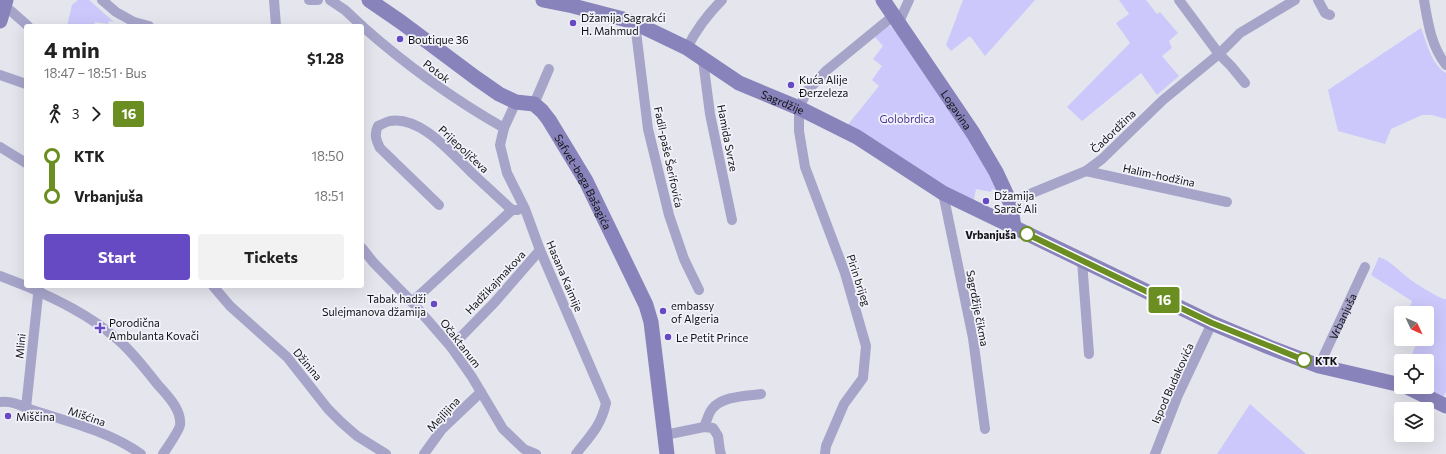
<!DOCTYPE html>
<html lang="en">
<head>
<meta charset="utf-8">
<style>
	body { margin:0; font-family:Commissioner,sans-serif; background:#f2f2f2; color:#222; height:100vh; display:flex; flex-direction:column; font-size:15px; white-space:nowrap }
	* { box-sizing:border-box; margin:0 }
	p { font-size:13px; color:#767676 }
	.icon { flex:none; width:22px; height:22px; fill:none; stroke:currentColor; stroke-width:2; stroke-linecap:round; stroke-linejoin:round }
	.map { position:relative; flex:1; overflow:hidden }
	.side { position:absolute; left:24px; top:24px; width:340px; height:264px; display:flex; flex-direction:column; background:#fff; border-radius:4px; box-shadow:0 4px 16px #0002 }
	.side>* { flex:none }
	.badge { padding:0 8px; border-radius:3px; font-size:14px; line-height:26px }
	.needle { width:26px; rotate:134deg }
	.tools { position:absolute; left:1394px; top:306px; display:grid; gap:8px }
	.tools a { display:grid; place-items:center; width:40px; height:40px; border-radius:4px; background:#fff; box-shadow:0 4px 16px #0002; font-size:20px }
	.map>.badge { position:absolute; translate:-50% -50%; box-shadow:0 0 0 2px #fff }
	.legs { display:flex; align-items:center; gap:6px; height:44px; padding:0 20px; font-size:13px }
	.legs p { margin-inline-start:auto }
	.headline { display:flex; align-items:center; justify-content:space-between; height:68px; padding:0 20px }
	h1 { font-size:22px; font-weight:700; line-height:30px }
	.primary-button { display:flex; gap:8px; margin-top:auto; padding:8px 20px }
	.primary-button a { flex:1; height:46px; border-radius:4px; background:#654ac3; color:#fff; font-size:16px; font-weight:700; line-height:46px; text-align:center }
	.primary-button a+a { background:#f2f2f2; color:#222 }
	ul { padding:0 20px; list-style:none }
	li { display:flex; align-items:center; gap:14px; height:40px; font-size:15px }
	li i { display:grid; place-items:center; width:6px; height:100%; margin:0 5px; background:currentColor }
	li i::after { content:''; width:10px; height:10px; margin:-5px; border:3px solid; border-radius:50%; background:#fff }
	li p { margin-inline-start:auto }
	li:first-child i { background:linear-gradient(#0000 50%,currentColor 0) }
	li:last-child i { background:linear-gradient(currentColor 50%,#0000 0) }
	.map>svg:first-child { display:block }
</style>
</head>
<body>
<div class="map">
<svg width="1446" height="454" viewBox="0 0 1446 454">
	<rect width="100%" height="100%" fill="#e5e5ed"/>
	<!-- green -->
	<path fill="#ccc8fb" d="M78,0H89L114,22L109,21L108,24L95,22L94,26H67L72,5Z
		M963,0H1035L985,56L970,36L951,51L946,45Z
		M1119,0H1146L1157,14L1160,12L1178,33L1169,41L1172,48L1162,56L1179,76L1157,95L1141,73L1082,121L1067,107L1130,43L1116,23L1129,14Z
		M889,25L893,28L960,122L1000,194L994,192L995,190L992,189L991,192L976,189L973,204L846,127L879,86L872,80L882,66L873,59L883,46L874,36Z
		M1421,28C1427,43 1431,64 1446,73V119L1432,115H1422L1391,129L1385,144L1338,131L1328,90Z
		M1379,257C1392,262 1397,269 1407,277C1418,286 1430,292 1443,299H1446V392L1443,397L1421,387H1427V361H1409L1416,345L1407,339H1427V313H1408L1412,301L1371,275Z
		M1250,404L1306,454H1217Z"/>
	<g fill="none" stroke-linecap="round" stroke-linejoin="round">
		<!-- street -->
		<g stroke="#a7a4ca" stroke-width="10">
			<path d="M102,0L116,12L134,22L149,26"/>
			<path d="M274,0L276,26"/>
			<path d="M309,0H318"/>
			<path d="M330,0L345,10L362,26"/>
			<path d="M1179,0L1219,54L1231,66L1245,83"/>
			<path d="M1318,0L1325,13L1330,15"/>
			<path d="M1424,0C1428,23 1431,46 1446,65"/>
			<path d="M3,8L11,11L28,26"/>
			<path d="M635,23L648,129L669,215L684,259L699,290"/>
			<path d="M898,24L909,0"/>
			<path d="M362,26C406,65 453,99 504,128"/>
			<path d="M687,48C696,30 708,14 722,0"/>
			<path d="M703,60L710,114L732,220"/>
			<path d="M0,75L26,84"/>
			<path d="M516,102L504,128L500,145L507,173L525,209L540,250L606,403C601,426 590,436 576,454"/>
			<path d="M534,104L549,69"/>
			<path d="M0,147L26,163"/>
			<path d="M1086,171L1227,202"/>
			<path d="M943,193L973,338L985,429"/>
			<path d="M1010,202L1086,171L1102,159L1163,100L1219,54L1240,33L1295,0"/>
			<path d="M439,205L380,148C376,140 374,134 378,126C382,124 386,122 390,121C421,116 451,153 471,172C485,185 499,198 512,210"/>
			<path d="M362,248L373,262L412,302L451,347L472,377L503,429L524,449L536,454"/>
			<path d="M1082,261L1089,354"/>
			<path d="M0,276L26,286"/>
			<path d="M26,286C58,300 89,315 116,338C132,351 145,369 158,385C167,395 182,410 180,425C179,431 167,448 163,454"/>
			<path d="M213,286L230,306L287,357L328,409L341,422L357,436L386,454"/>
			<path d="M412,302L512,210H518"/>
			<path d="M451,347L494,303L540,250"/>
			<path id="s1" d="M1319,366L1365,267"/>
			<path d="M0,402C10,401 17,403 26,408C65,421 107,430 141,454"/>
			<path d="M26,408L39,286"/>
			<path d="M704,427C707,421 708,414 712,409C722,396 746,396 761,394"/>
			<path d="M665,435L704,427L713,428L718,436L720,451L721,454"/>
			<path d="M424,454L442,429L481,392"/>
			<path d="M825,454L826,446L844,404L863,378L866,346L845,273L805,167L799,131V108L807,91L827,70L893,16"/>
			<path d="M1155,454L1178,395L1212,323"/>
		</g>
		<!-- secondary -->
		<g stroke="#8983bb" stroke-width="15">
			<path id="s2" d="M369,0L401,22L476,78L499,94L516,102L534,104L542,111L549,120L586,181L646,305L651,322L667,454"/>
			<path id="s3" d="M543,0L573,6L623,19L635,23L687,48L739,83L799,108L857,137L943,193L1212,323L1269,347L1319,366L1401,385"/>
			<path id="s4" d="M883,0L973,133L996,172L1010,202L1014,227"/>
			<path d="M0,21L6,0"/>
			<path d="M1407,387L1446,406"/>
		</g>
	</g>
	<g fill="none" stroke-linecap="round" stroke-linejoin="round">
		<defs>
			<path id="line-1" d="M1027,234L1212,323L1304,360"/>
		</defs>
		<!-- line-1 casing -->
		<use href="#line-1" stroke="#fff" stroke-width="9"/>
		<!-- line-1 -->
		<use href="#line-1" stroke="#6b8e23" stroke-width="6"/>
	</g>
	<!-- markers -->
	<g fill="#654ac3" stroke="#f2f2fa" stroke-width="1.5">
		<circle cx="573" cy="23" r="4"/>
		<circle cx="400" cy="39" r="4"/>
		<circle cx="791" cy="85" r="4"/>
		<circle cx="986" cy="201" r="4"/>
		<circle cx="434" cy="304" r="4"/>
		<circle cx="663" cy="311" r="4"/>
		<path d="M98 322h4v4h4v4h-4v4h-4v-4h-4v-4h4z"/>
		<circle cx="668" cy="337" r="4"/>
		<circle cx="8" cy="416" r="4"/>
	</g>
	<g fill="#fff" stroke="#6b8e23" stroke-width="2">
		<circle cx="1027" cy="234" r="7"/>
		<circle cx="1304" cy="360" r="7"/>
	</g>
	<g text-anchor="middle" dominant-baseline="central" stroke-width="3.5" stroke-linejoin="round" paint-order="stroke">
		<!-- poi labels -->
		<g font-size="11" fill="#111114" stroke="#f2f2fa" text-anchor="start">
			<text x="581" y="17">Džamija Sagrakći<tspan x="581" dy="13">H. Mahmud</tspan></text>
			<text x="408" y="39">Boutique 36</text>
			<text x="799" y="79">Kuća Alije<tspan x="799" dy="13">Đerzeleza</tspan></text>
			<text x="994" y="195">Džamija<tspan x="994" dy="13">Sarač Ali</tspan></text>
			<text x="426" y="298" text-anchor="end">Tabak hadži<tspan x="426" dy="13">Sulejmanova džamija</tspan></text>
			<text x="671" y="305">embassy<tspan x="671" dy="13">of Algeria</tspan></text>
			<text x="109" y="322">Porodična<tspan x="109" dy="13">Ambulanta Kovači</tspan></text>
			<text x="676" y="337">Le Petit Prince</text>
			<text x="16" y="416">Miščina</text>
		</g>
		<!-- street labels -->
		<g font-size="11" fill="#111114" stroke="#f2f2fa">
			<text transform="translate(437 71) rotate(37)">Potok</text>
			<text stroke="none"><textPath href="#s3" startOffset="263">Sagrdžije</textPath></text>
			<text stroke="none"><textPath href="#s4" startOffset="132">Logavina</textPath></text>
			<text transform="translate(1113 131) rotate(-44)">Čadordžina</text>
			<text transform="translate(728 138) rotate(79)">Hamida Svrze</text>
			<text transform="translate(464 149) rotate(43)">Prijepoljčeva</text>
			<text transform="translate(669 157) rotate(78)">Fadil-paše Šerifovića</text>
			<text transform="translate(1159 175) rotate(12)">Halim-hodžina</text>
			<text stroke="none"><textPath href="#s2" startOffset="290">Safvet-bega Bašagića</textPath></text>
			<text transform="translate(565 276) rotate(67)">Hasana Kaimije</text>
			<text transform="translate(859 280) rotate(72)">Pirin brijeg</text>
			<text transform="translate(495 282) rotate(-47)">Hadžikajmakova</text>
			<text transform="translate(978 308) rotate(79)">Sagrdžije čikma</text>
			<text stroke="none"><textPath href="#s1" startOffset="55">Vrbanjuša</textPath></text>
			<text transform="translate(461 343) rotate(52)">Očaktanum</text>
			<text transform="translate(20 346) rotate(-84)">Mlini</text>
			<text transform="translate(308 364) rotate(50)">Džinina</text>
			<text transform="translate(1172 383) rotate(-66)">Ispod Budakovića</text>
			<text transform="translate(443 414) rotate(-47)">Mejlijina</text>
			<text transform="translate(87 416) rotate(19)">Mišćina</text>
		</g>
		<!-- park labels -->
		<g font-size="11" fill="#4b3596" stroke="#f2f2fa">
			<text x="907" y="118">Golobrdica</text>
		</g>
		<!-- stop labels -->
		<g font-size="11" font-weight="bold" fill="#111114" stroke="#f2f2fa" text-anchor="end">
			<text x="1016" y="234">Vrbanjuša</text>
			<text x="1315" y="360" text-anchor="start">KTK</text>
		</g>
	</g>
</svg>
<div class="tools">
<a><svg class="needle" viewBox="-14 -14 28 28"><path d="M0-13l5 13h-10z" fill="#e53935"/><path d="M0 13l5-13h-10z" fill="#767676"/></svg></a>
<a><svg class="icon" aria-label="locate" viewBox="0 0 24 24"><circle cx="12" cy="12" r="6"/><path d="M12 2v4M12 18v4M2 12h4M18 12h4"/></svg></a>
<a><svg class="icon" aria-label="layers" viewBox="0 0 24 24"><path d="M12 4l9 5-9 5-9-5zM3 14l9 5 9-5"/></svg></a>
</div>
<b class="badge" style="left:1164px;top:300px;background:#6b8e23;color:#fff">16</b>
<section class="side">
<div class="headline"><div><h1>4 min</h1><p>18:47 – 18:51 · Bus</p></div><b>$1.28</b></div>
<div class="legs"><svg class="icon" aria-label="walk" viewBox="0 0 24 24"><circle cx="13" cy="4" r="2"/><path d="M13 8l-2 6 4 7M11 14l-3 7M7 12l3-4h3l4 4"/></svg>3<svg class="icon" aria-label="forward" viewBox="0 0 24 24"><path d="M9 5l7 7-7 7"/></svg><b class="badge" style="background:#6b8e23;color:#fff">16</b></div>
<ul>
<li><i style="color:#6b8e23"></i><b>KTK</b><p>18:50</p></li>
<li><i style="color:#6b8e23"></i><b>Vrbanjuša</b><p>18:51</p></li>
</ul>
<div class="primary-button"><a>Start</a><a>Tickets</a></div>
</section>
</div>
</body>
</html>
